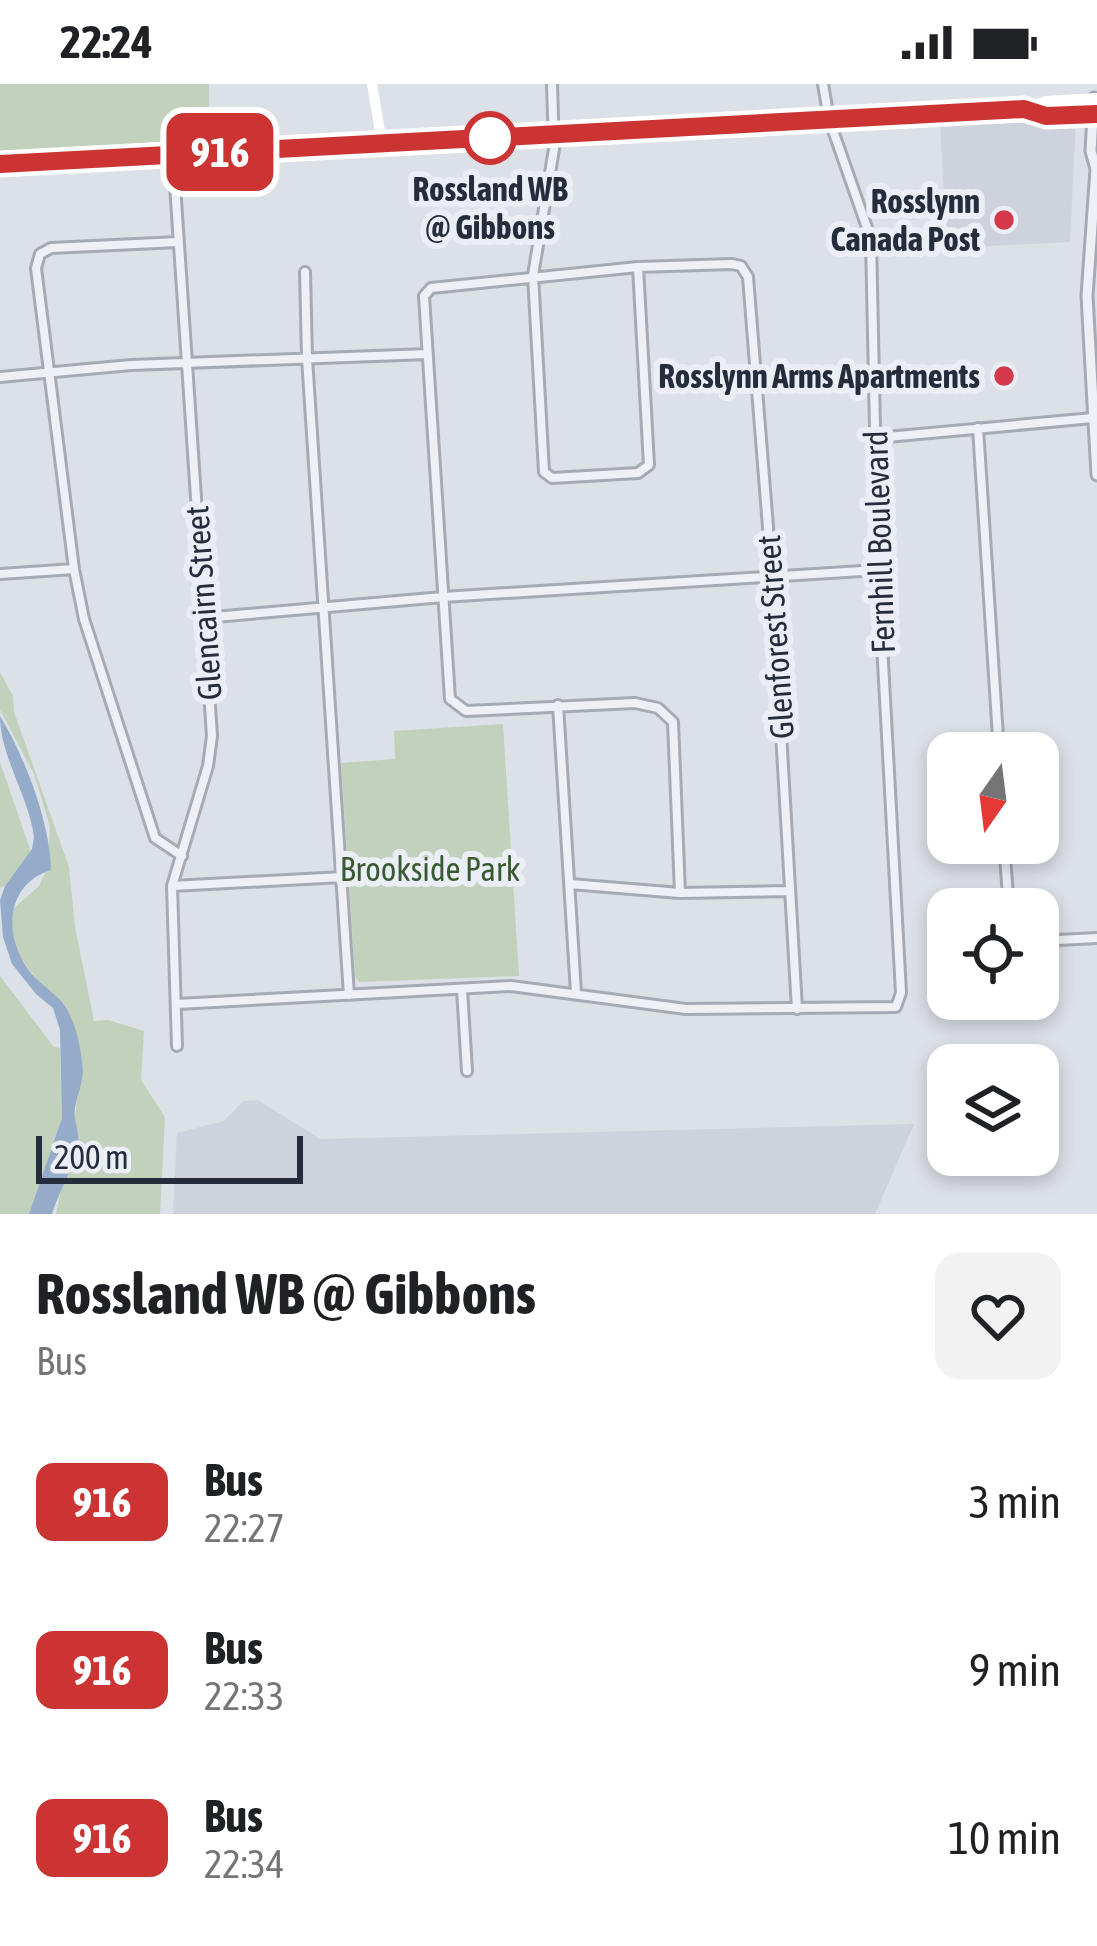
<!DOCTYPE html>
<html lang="en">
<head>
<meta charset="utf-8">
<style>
	body { margin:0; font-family:"Asap Condensed",sans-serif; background:#f2f2f2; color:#202124; height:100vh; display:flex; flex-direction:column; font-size:45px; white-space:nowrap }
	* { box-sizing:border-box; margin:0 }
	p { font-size:39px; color:#757577 }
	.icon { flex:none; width:66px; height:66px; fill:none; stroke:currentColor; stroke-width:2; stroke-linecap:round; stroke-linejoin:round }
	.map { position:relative; height:1130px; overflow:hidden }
	.drawer { display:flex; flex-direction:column; background:#fff; flex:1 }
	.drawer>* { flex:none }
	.badge { padding:0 24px; border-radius:18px; font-size:42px; line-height:78px }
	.needle { width:78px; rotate:194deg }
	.controls { position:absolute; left:927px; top:648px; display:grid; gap:24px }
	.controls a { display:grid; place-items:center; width:132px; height:132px; border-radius:24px; background:#fff; box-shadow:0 6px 18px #0003; font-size:60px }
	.scale { position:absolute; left:36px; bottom:30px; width:267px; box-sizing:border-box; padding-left:12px; border:6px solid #252d3d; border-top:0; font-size:33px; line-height:42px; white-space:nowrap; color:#252d3d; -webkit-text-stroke:9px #ebeef4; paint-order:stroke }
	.map>.badge { position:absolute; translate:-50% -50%; box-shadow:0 0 0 6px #fff }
	.round { display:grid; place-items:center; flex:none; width:126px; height:126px; border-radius:24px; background:#f2f2f2 }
	.overview { display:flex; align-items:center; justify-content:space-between; height:204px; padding:0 36px }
	h1 { font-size:57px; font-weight:700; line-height:90px }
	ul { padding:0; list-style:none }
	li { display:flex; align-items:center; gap:36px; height:168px; padding:0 36px }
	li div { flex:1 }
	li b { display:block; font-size:45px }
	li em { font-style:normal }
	li .badge { min-width:132px; font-weight:700; text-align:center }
	.status { display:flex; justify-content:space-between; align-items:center; height:84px; padding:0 60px; background:#fff; direction:ltr }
	.status svg { height:33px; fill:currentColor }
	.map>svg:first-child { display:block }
</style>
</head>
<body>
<div class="status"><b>22:24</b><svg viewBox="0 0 49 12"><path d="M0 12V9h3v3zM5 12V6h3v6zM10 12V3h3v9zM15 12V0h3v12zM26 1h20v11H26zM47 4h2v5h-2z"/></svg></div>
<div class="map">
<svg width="1097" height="1130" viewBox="0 0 1097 1130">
	<rect width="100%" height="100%" fill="#dce0e7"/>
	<!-- built -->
	<path fill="#ced2dc" d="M1076,35L1070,158L947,164L940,40Z
		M258,1016L320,1055L914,1040L875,1130H173L177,1049L224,1037L243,1017Z"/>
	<!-- green -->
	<path fill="#c1d1bc" d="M0,0H209V55L0,67Z
		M0,588L13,612L14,628L69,783L75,843L94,937L108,936L144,947L141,996L165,1033L160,1130H56C65,1084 91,988 71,946C53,909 22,882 3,847L10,828L39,802L47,785L50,743L34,690L0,626Z
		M503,640L519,892L359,898L355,892L341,679L395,675L394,647Z
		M0,678L33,774L28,790L0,804Z
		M0,892L54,963L60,964L62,1034L29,1130H0Z"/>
	<!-- water -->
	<path fill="#94acc9" d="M0,632C25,673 50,738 51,786C6,800 3,850 28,885C37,898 51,906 61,917C74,932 80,959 82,978C85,995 78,1007 75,1024C73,1037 80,1047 78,1060C74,1084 59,1107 52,1130H29L62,1034L60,946L53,924L36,910L12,880L3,853L0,816L5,802L32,765L34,753C29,712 0,673 0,632Z"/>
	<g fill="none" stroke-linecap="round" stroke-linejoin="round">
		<defs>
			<path id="minor" d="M552,0L554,65L533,191L544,388L552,394L638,389L649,381L638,183
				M173,71L212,652L208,682L172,802L177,962
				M178,158L51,164L40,170L36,184L74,485L84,535L155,754L182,772
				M305,188L307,274L349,911
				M0,293L131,281L428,270
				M978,344L999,669
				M876,354L1093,334
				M0,490L74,485
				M203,534L443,513L878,486
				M558,621L576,909
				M1004,759L1009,825
				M570,800L680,809L790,807
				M172,802L343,793
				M680,809L673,638L658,624L635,619L466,627L450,615L424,212L431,204L638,183L732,180L741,182L748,193L772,493L797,925
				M1038,857L1097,854
				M462,905L467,987
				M177,920L511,902L686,925L896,923L901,909L878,486L871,155L829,35L823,0"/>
			<path id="tertiary" d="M1094,14L1091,67L1096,85L1087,212L1097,391"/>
		</defs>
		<!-- minor casing -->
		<use href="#minor" stroke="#a5aab4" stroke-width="14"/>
		<!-- tertiary casing -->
		<use href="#tertiary" stroke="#a5aab4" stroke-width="15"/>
		<!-- minor -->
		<use href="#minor" stroke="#eef0f5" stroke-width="8"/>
		<!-- tertiary -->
		<use href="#tertiary" stroke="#eef0f5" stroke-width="9"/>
		<!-- secondary -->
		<path stroke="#fff" stroke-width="10" d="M372,0L382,59
			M1024,25L1046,32L1097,30
			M0,80L1024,25L1046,17L1097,14"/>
	</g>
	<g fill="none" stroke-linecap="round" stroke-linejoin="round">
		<defs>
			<path id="line" d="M0,80L1024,25L1046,32L1097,30"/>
		</defs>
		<!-- line casing -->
		<use href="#line" stroke="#fff" stroke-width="27"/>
		<!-- line -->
		<use href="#line" stroke="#c33" stroke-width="18"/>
	</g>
	<!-- markers -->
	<circle fill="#fff" stroke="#c33" stroke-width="6" cx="490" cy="54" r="24"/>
	<g fill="#d3394b" stroke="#ebeef4" stroke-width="4.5">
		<circle cx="1004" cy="136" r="12"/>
		<circle cx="1004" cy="292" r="12"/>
	</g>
	<g text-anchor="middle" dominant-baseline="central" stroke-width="12" stroke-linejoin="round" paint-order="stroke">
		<!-- stop labels -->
		<g font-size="33" font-weight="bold" fill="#252d3d" stroke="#ebeef4">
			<text x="490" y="105">Rossland WB<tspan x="490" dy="38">@ Gibbons</tspan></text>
		</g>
		<!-- poi labels -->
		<g font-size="33" font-weight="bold" fill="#252d3d" stroke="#ebeef4" text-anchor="end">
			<text x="980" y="117">Rosslynn<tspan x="980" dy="38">Canada Post</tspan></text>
			<text x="980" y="292">Rosslynn Arms Apartments</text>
		</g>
		<!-- street labels -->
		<g font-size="33" fill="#252d3d" stroke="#ebeef4">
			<text transform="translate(879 458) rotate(-92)">Fernhill Boulevard</text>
			<text transform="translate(203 519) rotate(-94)">Glencairn Street</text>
			<text transform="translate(775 553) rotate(-94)">Glenforest Street</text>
		</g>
		<!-- park labels -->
		<g font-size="33" fill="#385932" stroke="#ebeef4">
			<text x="430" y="785">Brookside Park</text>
		</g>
	</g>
</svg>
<div class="controls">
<a><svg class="needle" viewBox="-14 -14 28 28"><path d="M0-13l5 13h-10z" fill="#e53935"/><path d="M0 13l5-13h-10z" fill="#757577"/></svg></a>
<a><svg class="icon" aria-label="locate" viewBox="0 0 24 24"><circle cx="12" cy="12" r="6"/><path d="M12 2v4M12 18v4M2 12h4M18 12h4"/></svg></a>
<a><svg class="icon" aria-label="layers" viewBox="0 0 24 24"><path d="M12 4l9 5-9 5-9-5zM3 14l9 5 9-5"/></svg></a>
</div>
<div class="scale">200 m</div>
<b class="badge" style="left:220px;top:68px;background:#c33;color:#fff">916</b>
</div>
<section class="drawer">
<div class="overview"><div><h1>Rossland WB @ Gibbons</h1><p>Bus</p></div><a class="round"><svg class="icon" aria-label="heart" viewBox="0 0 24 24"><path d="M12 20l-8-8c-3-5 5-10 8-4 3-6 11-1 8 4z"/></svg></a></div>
<ul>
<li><span class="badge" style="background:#c33;color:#fff">916</span><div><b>Bus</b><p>22:27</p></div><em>3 min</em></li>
<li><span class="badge" style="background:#c33;color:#fff">916</span><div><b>Bus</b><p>22:33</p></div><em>9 min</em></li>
<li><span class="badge" style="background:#c33;color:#fff">916</span><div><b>Bus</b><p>22:34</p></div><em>10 min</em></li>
</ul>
</section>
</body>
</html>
